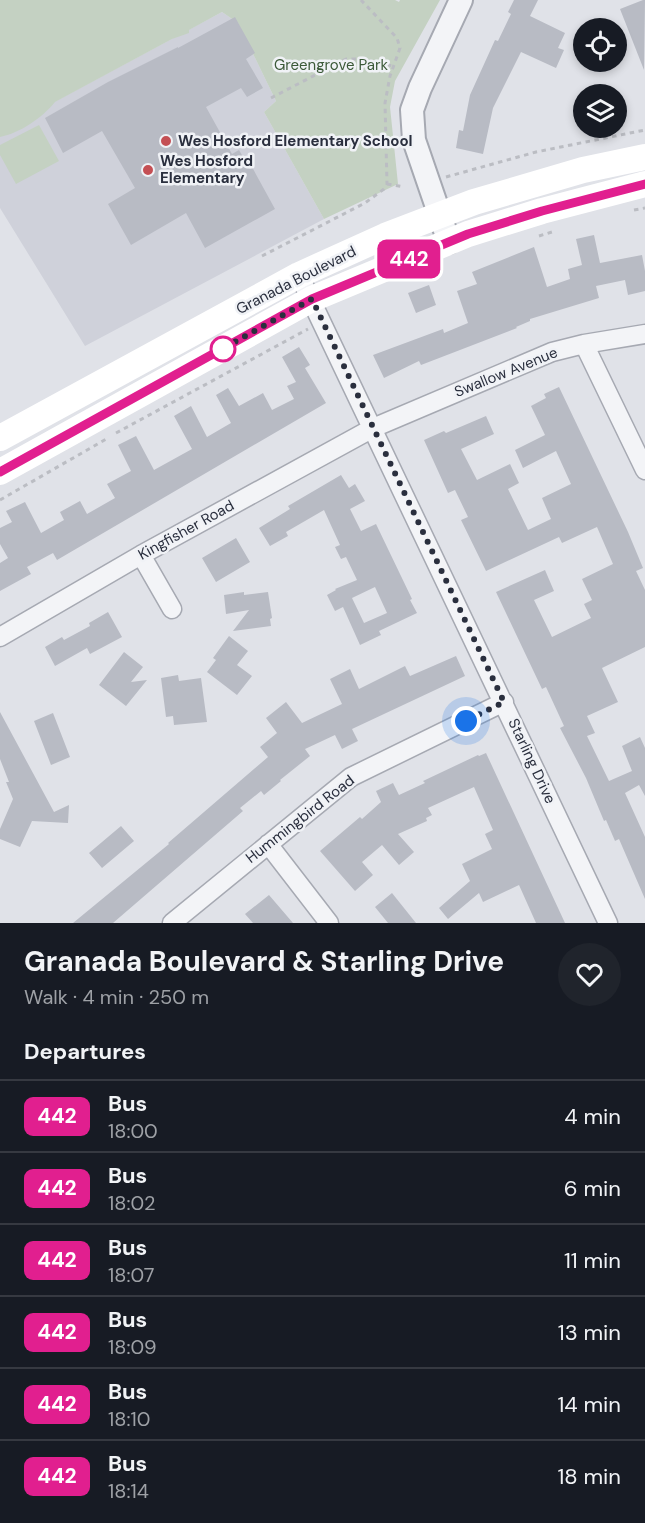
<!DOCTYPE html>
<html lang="en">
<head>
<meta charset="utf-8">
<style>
	body { margin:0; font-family:"DM Sans",sans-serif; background:#20242c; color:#f1f3f6; height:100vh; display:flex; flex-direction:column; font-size:22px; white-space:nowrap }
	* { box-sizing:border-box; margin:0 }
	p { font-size:20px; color:#9ea1a6 }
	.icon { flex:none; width:33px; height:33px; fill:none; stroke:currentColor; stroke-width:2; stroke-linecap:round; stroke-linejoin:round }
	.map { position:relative; height:923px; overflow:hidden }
	.details { display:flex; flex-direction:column; background:#171b24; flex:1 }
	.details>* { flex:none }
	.badge { padding:0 12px; border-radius:9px; font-size:21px; line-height:39px }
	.tools { position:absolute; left:573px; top:18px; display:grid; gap:12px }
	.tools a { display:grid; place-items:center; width:54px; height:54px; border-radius:50%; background:#171b24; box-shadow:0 3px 9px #0003; font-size:30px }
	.you { position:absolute; width:30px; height:30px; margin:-15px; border:4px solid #fff; border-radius:50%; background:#1a73e8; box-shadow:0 0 0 9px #1a73e833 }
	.map>.badge { position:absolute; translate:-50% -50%; box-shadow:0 0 0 3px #fff }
	h2 { padding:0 24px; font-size:22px; line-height:54px }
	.round { display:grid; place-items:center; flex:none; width:63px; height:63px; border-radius:32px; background:#20242c }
	.headline { display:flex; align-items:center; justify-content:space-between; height:102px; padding:0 24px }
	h1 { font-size:28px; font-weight:700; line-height:45px }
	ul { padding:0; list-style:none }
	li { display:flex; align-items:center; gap:18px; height:72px; padding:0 24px; border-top:2px solid #363941 }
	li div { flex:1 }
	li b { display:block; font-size:22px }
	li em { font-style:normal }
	li .badge { min-width:66px; font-weight:700; text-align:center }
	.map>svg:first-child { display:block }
</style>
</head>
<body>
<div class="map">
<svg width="645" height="923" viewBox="0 0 645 923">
	<rect width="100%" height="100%" fill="#e0e2e8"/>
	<!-- built -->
	<path fill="#cfd1da" d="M222,12L238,23L276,101L264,112L324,219L85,346L0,208V131Z"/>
	<!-- green -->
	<path fill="#c4d1c2" d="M0,0H395L399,2L400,0H440L395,81L390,107L398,184L324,219L264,112L276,101L238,23L222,12L189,30V33L172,39L55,102C42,118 20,133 0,137Z
		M39,125L59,161L16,184L0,155V145Z"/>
	<!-- building -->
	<path fill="#b8bbc4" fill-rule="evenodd" d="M514,0H538L530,16L565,33L558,48L564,50L556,68L521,52L493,108L483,154L456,148L459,130L463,131L470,95L495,40L498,41L511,14L508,12Z
		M643,0H645L644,70L620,9Z
		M235,17L255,53L246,59L263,88L247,97L241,88L206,107L232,154L239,150L250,169L252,167L275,209L205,248L186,213L131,245L108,204L135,188L102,131L63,153L45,118L108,82L178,47V48Z
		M594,235L600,263L642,255L645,271V291L628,295L625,280L596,286L599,298L530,319V321L516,327L517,328L421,365L419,361L384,378L373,355L443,329L444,333L468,323L457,291L477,284L472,272L534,247L547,287L570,279L568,269L582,265L576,239Z
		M429,285L436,305L416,313L408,293Z
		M299,347L310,365L305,368L326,403L57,560L53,553L27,567L31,574L0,591V563L8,558L0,544V528L12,522L6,511L25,502L41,533L64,520L60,512L80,501L87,514L115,498L107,484L131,471L118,445L136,436L154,470L192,449L174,416L191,406L207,437L231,423L216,395L228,388L239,406L263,393L272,410L294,399L287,386L296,382L282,357Z
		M559,387L628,532L643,568L636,571L645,590V647L602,668L618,702L587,716L595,733L587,736L609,781L632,771L622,746L640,737L645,748V796L639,785L625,793L645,837V899L619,839L615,841L606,820L604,821L586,778L560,728L564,726L546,687L542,689L496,592L545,570L554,591L534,600L552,637L591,618L584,604L592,600L582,579L613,564L597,527L562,543L559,537L486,571L461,520L468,517L455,490L448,493L424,440L444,431L446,433L486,416L494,434L461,449L477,480L510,464L519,483L508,489L528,530L551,519L542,498L571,484L556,451L523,468L515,450L545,435L531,406L546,398L544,394Z
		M341,475L349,488L355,484L365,501L350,509L361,531L376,524L412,599L410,600L417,613L379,631L381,635L360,645L343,607L335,611L327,595L336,590L335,589L357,580L346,557L341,559L335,547L340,545L324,510L286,532L288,536L270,546L259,528L290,509L288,506ZM375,587L387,613L364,623L352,598Z
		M236,538L250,562L216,582L202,558Z
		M244,592V595L268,592L272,618L270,619L271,626L233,631L249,610L226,614L224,595Z
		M108,612L122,637L90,654L87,648L55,666L45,647L62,637L64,640L90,626L89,623Z
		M229,636L248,651L237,665L252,676L237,695L207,672L216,660L213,658Z
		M124,652L143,667L131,682L147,680L126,706L99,685Z
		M456,656L465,676L352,729L358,741L342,749L335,735L305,749L310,756L280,780L281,781L264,795L261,791L240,808L243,811L113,923H73L169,844L168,843L268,757L260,747L277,733L266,718L286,702L302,723L342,704L330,679L350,669L359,689L405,666L410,676Z
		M178,675L179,681L201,678L207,722L174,725L173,716L166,717L161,678Z
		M0,712L54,812L69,805L68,823L32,821L20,847L0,839V829L13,799L6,782H9L0,759Z
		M53,713L70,757L51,765L34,721Z
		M486,753L565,923H536L519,885L483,902L479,893L448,919L439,908L470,881L462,864L492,849L485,834L493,830L474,787L428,808L432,815L426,818L427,821L398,834L414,852L399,865L382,845L362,862L373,875L355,891L320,851L360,817L362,819L381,802L376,791L393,783L399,795L425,783L423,781L478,755L479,756Z
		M121,826L134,841L102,868L89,853Z
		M392,893L416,923H388L375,907Z
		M269,895L293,923H253L245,914Z"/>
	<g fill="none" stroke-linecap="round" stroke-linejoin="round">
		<defs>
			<path id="minor" d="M299,275L608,923
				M584,344L645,470
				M141,555L172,609
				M0,637L141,555L373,428L552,352L584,344L645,334
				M268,844L329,923
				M172,923L351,777L504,702"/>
			<path id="tertiary" d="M449,242L414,140L412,110L420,88L461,0"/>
		</defs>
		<!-- minor casing -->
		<use href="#minor" stroke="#a6a9b2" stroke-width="21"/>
		<!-- tertiary casing -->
		<use href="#tertiary" stroke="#a6a9b2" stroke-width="26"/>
		<!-- path -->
		<path stroke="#bbbdc3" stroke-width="3" stroke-dasharray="4.5 4.5" stroke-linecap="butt" d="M271,98L346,59H362L393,66
			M446,177L536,152L645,130
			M387,184L404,187
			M634,210L645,208
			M539,236L555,231
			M262,256L365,203L384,189L387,184L385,103L390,76L400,48L397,38L361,0
			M116,433L308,329
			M0,500L108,438"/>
		<!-- minor -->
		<use href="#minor" stroke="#f3f4f7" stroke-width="18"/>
		<!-- tertiary -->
		<use href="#tertiary" stroke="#f3f4f7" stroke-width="22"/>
		<!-- secondary -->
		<path stroke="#fff" stroke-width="26" d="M0,438L299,275L385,236L474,202L583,170L645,157
			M0,472L312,299L468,234L542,211L645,184"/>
	</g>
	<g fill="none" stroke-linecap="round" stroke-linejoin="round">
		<defs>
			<path id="line" d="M0,472L312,299L468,234L542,211L645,184"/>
		</defs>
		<!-- line casing -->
		<use href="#line" stroke="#fff" stroke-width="14"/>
		<!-- line -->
		<use href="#line" stroke="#e11f8f" stroke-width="9"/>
		<!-- walk -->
		<path stroke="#2a2f3e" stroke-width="6" stroke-dasharray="0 10.8" d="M223,349L215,353L312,299L504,702L466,721"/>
	</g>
	<!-- markers -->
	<g fill="#c44f54" stroke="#f0f2f6" stroke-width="2">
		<circle cx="166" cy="141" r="6"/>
		<circle cx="148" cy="170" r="6"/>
	</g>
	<circle fill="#fff" stroke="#e11f8f" stroke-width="3" cx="223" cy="349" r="12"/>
	<g text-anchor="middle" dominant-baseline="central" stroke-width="5" stroke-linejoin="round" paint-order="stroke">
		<!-- park labels -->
		<g font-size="15" fill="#3b5938" stroke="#f0f2f6">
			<text x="331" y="65">Greengrove Park</text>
		</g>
		<!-- poi labels -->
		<g font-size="15" font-weight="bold" fill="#2a2f3e" stroke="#f0f2f6" text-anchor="start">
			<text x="178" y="141">Wes Hosford Elementary School</text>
			<text x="160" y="161">Wes Hosford<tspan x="160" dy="17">Elementary</tspan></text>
		</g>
		<!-- street labels -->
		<g font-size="15" fill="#2a2f3e" stroke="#f0f2f6">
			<text transform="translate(296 280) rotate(-27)">Granada Boulevard</text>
			<text transform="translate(506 372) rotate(-22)">Swallow Avenue</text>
			<text transform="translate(186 530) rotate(-29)">Kingfisher Road</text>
			<text transform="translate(532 761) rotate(65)">Starling Drive</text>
			<text transform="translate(300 819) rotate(-38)">Hummingbird Road</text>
		</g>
	</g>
</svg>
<div class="tools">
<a><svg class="icon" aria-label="locate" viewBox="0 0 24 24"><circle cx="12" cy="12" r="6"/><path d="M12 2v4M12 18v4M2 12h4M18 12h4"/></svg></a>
<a><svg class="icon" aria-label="layers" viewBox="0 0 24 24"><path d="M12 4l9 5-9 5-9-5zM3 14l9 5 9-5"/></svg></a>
</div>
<div class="you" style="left:466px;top:721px"></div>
<b class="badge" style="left:409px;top:259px;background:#e11f8f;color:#fff">442</b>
</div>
<section class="details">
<div class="headline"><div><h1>Granada Boulevard &amp; Starling Drive</h1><p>Walk · 4 min · 250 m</p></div><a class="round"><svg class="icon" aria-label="heart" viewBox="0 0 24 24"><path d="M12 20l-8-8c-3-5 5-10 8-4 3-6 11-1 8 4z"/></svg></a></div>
<h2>Departures</h2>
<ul>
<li><span class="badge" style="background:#e11f8f;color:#fff">442</span><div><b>Bus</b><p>18:00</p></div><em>4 min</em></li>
<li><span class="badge" style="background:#e11f8f;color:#fff">442</span><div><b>Bus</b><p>18:02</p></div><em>6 min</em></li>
<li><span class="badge" style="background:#e11f8f;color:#fff">442</span><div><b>Bus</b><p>18:07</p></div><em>11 min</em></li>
<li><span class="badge" style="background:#e11f8f;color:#fff">442</span><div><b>Bus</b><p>18:09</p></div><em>13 min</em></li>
<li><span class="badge" style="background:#e11f8f;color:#fff">442</span><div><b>Bus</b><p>18:10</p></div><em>14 min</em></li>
<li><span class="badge" style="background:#e11f8f;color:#fff">442</span><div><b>Bus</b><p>18:14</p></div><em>18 min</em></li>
</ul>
</section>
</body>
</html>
